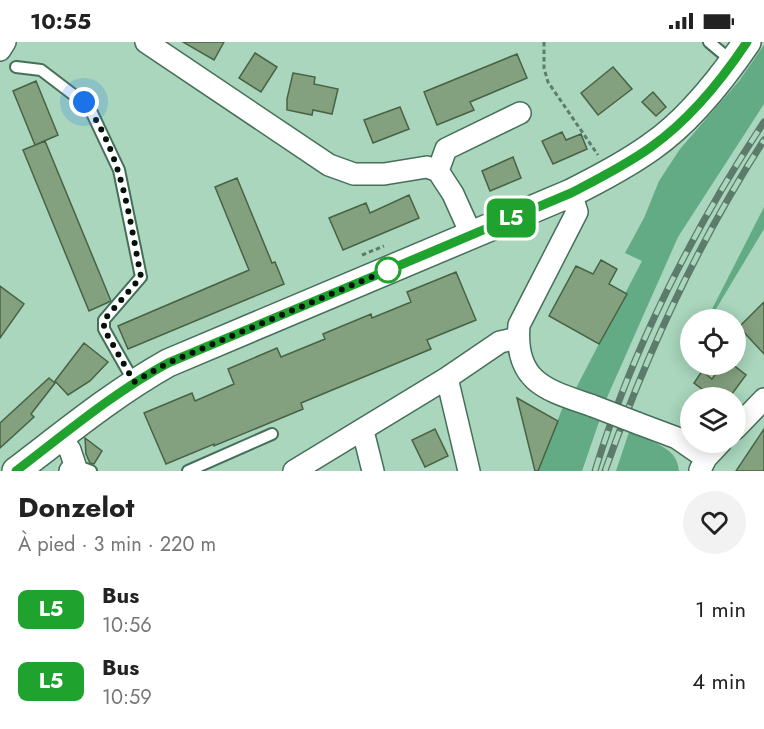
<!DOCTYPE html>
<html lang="fr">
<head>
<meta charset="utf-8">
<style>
	body { margin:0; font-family:Jost,sans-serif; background:#f2f2f2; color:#222; height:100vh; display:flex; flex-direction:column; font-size:22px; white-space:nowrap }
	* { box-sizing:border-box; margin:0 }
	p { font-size:20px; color:#767676 }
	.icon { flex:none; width:33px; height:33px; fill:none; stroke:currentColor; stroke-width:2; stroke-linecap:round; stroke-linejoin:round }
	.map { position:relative; height:429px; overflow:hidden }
	.side { display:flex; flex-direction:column; background:#fff; flex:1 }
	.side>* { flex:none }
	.badge { padding:0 12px; border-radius:9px; font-size:21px; line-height:39px }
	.buttons { position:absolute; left:680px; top:267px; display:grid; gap:12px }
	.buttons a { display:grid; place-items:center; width:66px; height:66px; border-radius:50%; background:#fff; box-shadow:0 3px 15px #0003; font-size:30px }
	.you { position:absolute; width:30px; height:30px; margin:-15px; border:4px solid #fff; border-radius:50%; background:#1a73e8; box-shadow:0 0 0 9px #1a73e833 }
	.map>.badge { position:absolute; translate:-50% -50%; box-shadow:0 0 0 3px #fff }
	.round { display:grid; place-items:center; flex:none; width:63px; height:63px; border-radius:32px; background:#f2f2f2 }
	.summary { display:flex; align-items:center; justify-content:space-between; height:102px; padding:0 18px }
	h1 { font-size:28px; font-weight:700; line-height:45px }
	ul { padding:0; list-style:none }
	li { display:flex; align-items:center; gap:18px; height:72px; padding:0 18px }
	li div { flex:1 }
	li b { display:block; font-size:22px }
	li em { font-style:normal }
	li .badge { min-width:66px; font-weight:700; text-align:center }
	.status { display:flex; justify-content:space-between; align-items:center; height:42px; padding:0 30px; background:#fff; direction:ltr }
	.status svg { height:16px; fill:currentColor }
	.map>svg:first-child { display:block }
</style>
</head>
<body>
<div class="status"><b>10:55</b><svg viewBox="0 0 49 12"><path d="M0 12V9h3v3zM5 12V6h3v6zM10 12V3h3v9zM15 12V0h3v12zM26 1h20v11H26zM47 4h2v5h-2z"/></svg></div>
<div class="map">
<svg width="764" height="429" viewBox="0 0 764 429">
	<rect width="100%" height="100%" fill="#a9d6bd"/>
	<!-- green -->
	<path fill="#62ab85" d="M764,3V62L678,195L605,360L575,348L642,219L625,211L644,176L659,139L680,107L739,39Z
		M764,165V187L710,277H707Z
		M565,365L600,377L582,429H538L562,367Z
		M631,384L651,393L652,399C667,407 677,411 679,429H616Z"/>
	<!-- building -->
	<path fill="#84a17f" stroke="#486343" stroke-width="1.5" d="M183,0H224L214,18Z
		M255,11L277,25L261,50L239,36Z
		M517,12L527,36L470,60L474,68L437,83L424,50Z
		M613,25L632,47L598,73L581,51Z
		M293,31L315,35L314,42L338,47L332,72L313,68L312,73L287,68V57Z
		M36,39L58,93L35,103L13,49Z
		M653,50L666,65L656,74L642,60Z
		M400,65L409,87L373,101L364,78Z
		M562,90L566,98L581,92L587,107L553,122L542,99Z
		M45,99L111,259L89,269L23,108Z
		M513,115L521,136L490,149L482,129Z
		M237,136L272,221L275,220L284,242L128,307L118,284L249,228L215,145Z
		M409,153L419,176L343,208L329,176L366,161L370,171Z
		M601,218L617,227L609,242L627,252L599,302L549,274L576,224L593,232Z
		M456,230L476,278L427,298L431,307L301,361L303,367L214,404V402L166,422L144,371L192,351L195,359L234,342L228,327L277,306L281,315L325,297L323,292L371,272L372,276L411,260L407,250Z
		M0,244L24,262L0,296Z
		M764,260V312L739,285Z
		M84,301L108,320L90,339L68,353L55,339Z
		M723,322H732L746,333L729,356H714L694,341L702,329L712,337Z
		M49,336L55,341L31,372L34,375L0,406V381Z
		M517,356L558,379L538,429H535Z
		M435,387L448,414L425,425L412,398Z
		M764,387V429H736Z
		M85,396L102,409L94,422L90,421L86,412Z"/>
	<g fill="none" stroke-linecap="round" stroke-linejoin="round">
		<defs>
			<path id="service" d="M709,0L733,20
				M16,25L41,28L83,60L92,71L119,128L141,235L104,278V287L134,340
				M75,423L91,429
				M188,429L272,392"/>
			<path id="minor" d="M146,0L329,123L354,132H384L427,125L438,129L453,152L471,192
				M0,8L5,0
				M438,129L446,107L520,71
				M571,151L577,170L519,283C514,341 547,348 593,364
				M447,336L469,429
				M637,381L677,396L706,416
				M735,387L764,357
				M363,389L373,429
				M60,395L70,408L75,423L70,429
				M700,428L706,416L721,400
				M294,429L447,336L500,300L518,296"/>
			<path id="tertiary" d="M16,429C66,391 113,352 168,321L571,151C599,137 626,123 651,105C689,79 721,38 747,0"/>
		</defs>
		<!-- service casing -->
		<use href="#service" stroke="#466f59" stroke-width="14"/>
		<!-- minor casing -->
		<use href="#minor" stroke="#466f59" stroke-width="24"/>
		<!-- tertiary casing -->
		<use href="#tertiary" stroke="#466f59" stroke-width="30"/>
		<!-- path -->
		<path stroke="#5d7c6b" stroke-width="3" stroke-dasharray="4.5 3" stroke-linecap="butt" d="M544,0V26L548,40L598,113
			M362,213L384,204"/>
		<!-- service -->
		<use href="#service" stroke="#fff" stroke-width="10"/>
		<!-- minor -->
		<use href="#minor" stroke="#fff" stroke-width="21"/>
		<!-- tertiary -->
		<use href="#tertiary" stroke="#fff" stroke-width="27"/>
		<defs>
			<path id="rail" d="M595,429C632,307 694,186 764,80
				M605,429C646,313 697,202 764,98"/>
		</defs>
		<!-- rail casing -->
		<use href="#rail" stroke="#5c7b6a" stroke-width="7"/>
		<!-- rail -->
		<use href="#rail" stroke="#a9d6bd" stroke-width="4.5" stroke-dasharray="14" stroke-linecap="butt"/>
		<defs>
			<path id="minor-bridge" d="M593,364L637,381"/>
		</defs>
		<!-- minor-bridge casing -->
		<use href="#minor-bridge" stroke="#466f59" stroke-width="24" stroke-linecap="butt"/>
		<!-- minor-bridge -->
		<use href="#minor-bridge" stroke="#fff" stroke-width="21"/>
	</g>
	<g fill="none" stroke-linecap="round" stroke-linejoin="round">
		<defs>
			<path id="line" d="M16,429C66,391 113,351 168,321L571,151C598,137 626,123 651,105C689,78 721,39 747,0"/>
		</defs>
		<!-- line casing -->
		<use href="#line" stroke="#fff" stroke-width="14"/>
		<!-- line -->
		<use href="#line" stroke="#1fa22e" stroke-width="9"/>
		<!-- walk -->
		<path stroke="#03130a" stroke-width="6" stroke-dasharray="0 10.8" d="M84,60C122,110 129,175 141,235L104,278V287L134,340L168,321L388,228"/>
	</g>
	<!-- markers -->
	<circle fill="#fff" stroke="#1fa22e" stroke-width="3" cx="388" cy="228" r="12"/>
</svg>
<div class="buttons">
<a><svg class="icon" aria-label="locate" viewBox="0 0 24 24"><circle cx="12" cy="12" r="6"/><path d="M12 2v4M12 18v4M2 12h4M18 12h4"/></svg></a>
<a><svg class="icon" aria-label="layers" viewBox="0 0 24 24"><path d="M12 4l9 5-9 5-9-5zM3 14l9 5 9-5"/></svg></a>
</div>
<div class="you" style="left:84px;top:60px"></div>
<b class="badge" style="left:511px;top:176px;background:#1fa22e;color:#fff">L5</b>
</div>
<section class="side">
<div class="summary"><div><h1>Donzelot</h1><p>À pied · 3 min · 220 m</p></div><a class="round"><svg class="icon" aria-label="heart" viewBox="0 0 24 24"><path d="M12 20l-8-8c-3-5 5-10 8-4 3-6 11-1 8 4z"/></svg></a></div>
<ul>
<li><span class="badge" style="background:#1fa22e;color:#fff">L5</span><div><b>Bus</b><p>10:56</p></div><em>1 min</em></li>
<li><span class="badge" style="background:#1fa22e;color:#fff">L5</span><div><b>Bus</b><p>10:59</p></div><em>4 min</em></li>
</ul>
</section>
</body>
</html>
